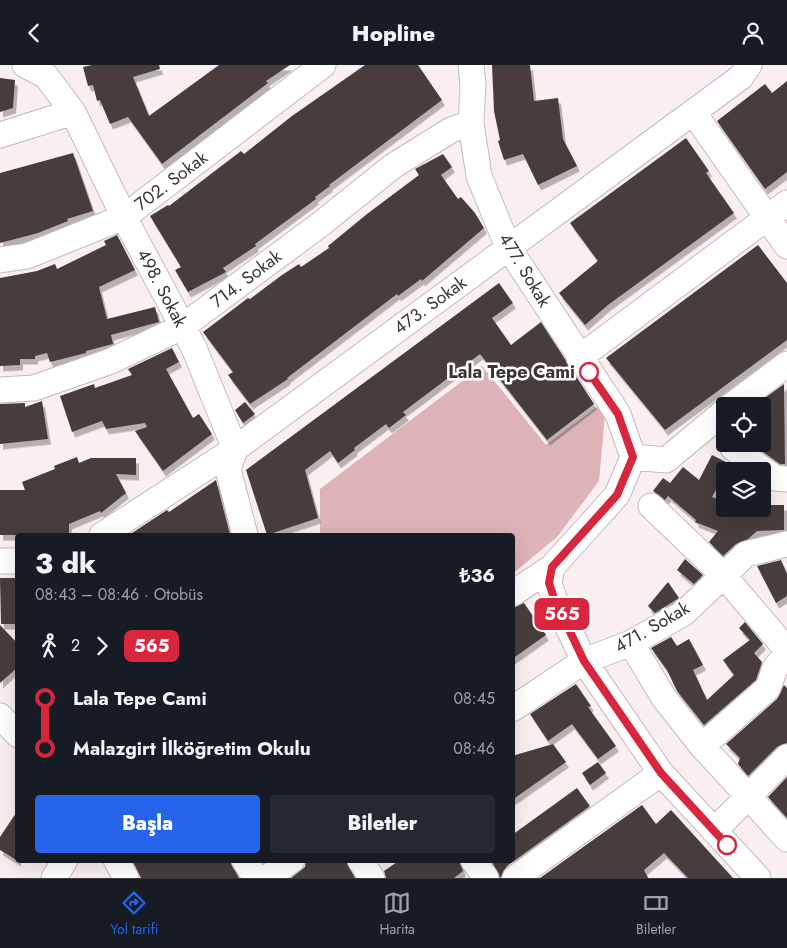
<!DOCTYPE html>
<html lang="tr">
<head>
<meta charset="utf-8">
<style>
	body { margin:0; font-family:Jost,sans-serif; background:#242831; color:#f1f3f6; height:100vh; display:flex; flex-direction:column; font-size:19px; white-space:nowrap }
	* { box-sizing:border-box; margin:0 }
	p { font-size:16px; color:#9ea1a6 }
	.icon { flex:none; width:28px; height:28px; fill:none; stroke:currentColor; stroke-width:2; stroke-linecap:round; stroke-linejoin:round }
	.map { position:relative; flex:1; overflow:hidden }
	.panel { position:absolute; left:15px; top:468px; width:500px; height:330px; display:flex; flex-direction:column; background:#171b24; border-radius:5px; box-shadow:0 5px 20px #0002 }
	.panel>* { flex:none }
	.badge { padding:0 10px; border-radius:8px; font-size:18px; line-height:32px }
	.controls { position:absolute; left:716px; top:332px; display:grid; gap:10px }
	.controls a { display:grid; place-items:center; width:55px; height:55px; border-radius:5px; background:#171b24; box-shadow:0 5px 20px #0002; font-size:25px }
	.map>.badge { position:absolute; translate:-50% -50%; box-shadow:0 0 0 2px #fff }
	.legs { display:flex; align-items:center; gap:8px; height:55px; padding:0 20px; font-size:16px }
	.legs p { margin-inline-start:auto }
	.overview { display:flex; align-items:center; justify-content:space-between; height:85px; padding:0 20px }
	h1 { font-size:28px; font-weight:800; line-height:38px }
	.cta { display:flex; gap:10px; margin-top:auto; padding:10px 20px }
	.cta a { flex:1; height:58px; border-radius:5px; background:#2563eb; color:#fff; font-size:20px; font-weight:800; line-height:58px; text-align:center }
	.cta a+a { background:#242831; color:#f1f3f6 }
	ul { padding:0 20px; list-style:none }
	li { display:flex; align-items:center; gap:18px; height:50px; font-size:19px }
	li i { display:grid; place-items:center; width:8px; height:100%; margin:0 6px; background:currentColor }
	li i::after { content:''; width:12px; height:12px; margin:-6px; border:4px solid; border-radius:50%; background:#171b24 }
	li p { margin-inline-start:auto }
	li:first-child i { background:linear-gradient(#0000 50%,currentColor 0) }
	li:last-child i { background:linear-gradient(currentColor 50%,#0000 0) }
	header { display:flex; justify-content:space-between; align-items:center; height:65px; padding:0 20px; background:#171b24; font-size:22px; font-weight:800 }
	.tab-bar { display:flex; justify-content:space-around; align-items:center; height:70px; border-top:1px solid #363941; background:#171b24; font-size:14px; color:#9ea1a6 }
	.tab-bar a { display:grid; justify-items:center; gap:2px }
	.tab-bar .selected { color:#2563eb }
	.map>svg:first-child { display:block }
</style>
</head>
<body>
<header><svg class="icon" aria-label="back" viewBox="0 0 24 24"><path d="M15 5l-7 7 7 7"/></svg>Hopline<svg class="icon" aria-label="person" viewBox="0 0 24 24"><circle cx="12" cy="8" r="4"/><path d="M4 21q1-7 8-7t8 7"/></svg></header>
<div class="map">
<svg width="787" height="813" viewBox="0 0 787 813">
	<defs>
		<filter id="shadow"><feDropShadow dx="3" dy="5.5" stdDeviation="0" flood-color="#0004"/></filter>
	</defs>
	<rect width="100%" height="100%" fill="#faeff0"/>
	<!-- green -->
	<path fill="#deb3b7" d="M482,301L546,380L598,341L605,350L599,416L557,472L516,506H513L512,470H320V424Z"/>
	<!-- building -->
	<path fill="#463d3e" filter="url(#shadow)" d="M92,0H159L160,4L133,12L149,51L219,0H290L266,16L268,18L162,99L128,52L110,59L100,35L97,36L93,20L88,21L83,2Z
		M365,0H418L442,35L329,120L330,121L315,132L316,134L255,179L256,181L223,203L226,207L188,227L175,205L181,202L150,151L168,140L169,141L241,86L244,89L292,51Z
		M492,0H530L534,36L558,33L563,74L577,101L538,120L523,89L504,95L498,76L500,75L494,46Z
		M0,13L15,15L13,43L0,47Z
		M787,16V107L765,124L717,56L765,19L772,28Z
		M686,73L709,106L706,108L734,148L608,240L585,260L559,228L598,196L570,158Z
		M73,88L93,146L67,154L68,156L38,168L0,178V108Z
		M443,89L452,102L441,110L458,134L461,132L475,148L484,163L422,216L421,214L398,231L397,229L287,313L288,314L250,339L228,310L233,307L203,267L248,233L250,234L282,210L299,199L301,202L329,183L328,181L367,149L419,110L415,104Z
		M117,170L135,205L99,222L107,254L155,242L159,257L111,270L113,279L86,286V288L50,297L47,288L35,291V294H20V300L0,301V213L37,206L55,199L57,204L106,180L104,176Z
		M758,180L787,218V275L665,365L606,293Z
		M499,218L513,238L492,253L511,280L541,257L594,339L547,375L480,289L403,347L406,350L389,363L386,359L354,383L355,385L338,398L330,386L305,405L318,453L267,470L246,405Z
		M172,283L179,297L166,304L193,353L199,349L212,369L163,406L135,366L147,362L145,358L106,364L102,356L72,367L60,331L94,319L95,323L132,310L128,304Z
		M784,319L785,399H780L752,379H762V335Z
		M42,336L48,374L0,379V339L25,338V342Z
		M245,337L255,349L243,358L235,345Z
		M712,390L730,399L712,432L725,437V445H754L762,444V440H784V465L757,466L748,474L736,479L723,491L709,477L718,466L695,457L696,455L668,431L665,435L653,426L663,413L670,418L683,402L699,415Z
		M77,392L79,398L91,393H136V410L116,409L126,428L101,448L100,446L69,459V470H0V425H25L22,417L55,404L54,401Z
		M216,415L230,470H129L167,445L169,447Z
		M685,494L703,510L694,519L677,505Z
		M781,495L787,509V531L776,538L757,501Z
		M0,513H18V559H1Z
		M668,517L679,533L655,548L648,541Z
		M524,538L546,570L512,594V543Z
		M745,557L763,579L754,588L762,597L756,615L704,660L677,626L667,605L651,583L671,572L677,581L689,574L703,600L693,605L707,635L734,610L723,595L750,575L739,563Z
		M0,560L18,579V602L0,618Z
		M576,619L591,641L588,642L616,681L598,694L572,659L548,676L530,649Z
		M784,620L787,623V678L777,682L748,711L738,699L740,693L726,679L777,634Z
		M553,679L566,697L512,735V691Z
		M598,697L606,708L590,720L582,708Z
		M787,712V753L768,732Z
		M577,723L590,741L507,801L500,813L491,795H512V770Z
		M642,740L656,759L671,745L733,813H688L664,788L644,805L648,813H540Z
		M18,745V796L0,785V772Z
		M132,795H230L239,813H141Z
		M306,795H346L355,813H291L305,802Z
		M400,795H459L463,806L454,813H386L384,806Z"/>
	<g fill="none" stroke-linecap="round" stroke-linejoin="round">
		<defs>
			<path id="minor" d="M25,0L46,11L73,47L124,152L194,283L235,384L228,404L245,470
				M471,0L473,20L471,58L479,111L508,182L618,349L633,392
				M693,47L787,181
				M0,70L73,47
				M0,195L27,191L124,152L323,0
				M579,293L787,138
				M0,325L34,323L111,296L182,262L322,158L393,101L451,65L471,58
				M731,341L787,299
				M731,379L733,383L775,413L787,414
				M633,392L617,430L552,502L549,518L554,533L584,596L661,708L758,813
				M633,392L666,395L725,346
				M651,441L724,511L787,585
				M102,470L235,384L741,12L749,0
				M0,496H18
				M512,529L552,502
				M631,578L664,633L702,681L787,774
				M512,644L584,596L631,578L684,548L746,489L787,479
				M0,651L18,670
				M702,681L768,623L775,603L787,589
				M714,766L787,692
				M116,795L126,813
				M244,795L256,813
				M360,795L372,813
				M473,795L486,813
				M54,813L65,795
				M266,813L292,795
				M515,813L661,708"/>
		</defs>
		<!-- minor casing -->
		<use href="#minor" stroke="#c5babb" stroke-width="27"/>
		<!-- minor -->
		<use href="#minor" stroke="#fff" stroke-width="25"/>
	</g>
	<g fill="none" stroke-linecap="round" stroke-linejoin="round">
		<defs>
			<path id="line-1" d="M589,307L618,349L633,392L617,430L552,502L549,518L554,533L584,596L661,708L727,780"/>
		</defs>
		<!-- line-1 casing -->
		<use href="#line-1" stroke="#fff" stroke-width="11"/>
		<!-- line-1 -->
		<use href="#line-1" stroke="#d7263d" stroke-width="8"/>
	</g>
	<!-- markers -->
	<g fill="#fff" stroke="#d7263d" stroke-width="2.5">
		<circle cx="589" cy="307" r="9"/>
		<circle cx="727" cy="780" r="9"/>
	</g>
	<g text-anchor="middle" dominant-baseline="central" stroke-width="5" stroke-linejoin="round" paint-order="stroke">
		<!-- street labels -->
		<g font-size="18" fill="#393535" stroke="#fff">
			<text transform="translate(171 116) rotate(-37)">702. Sokak</text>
			<text transform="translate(525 205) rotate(59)">477. Sokak</text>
			<text transform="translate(246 214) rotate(-37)">714. Sokak</text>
			<text transform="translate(162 223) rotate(62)">498. Sokak</text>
			<text transform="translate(430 240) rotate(-36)">473. Sokak</text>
			<text transform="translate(652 562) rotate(-30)">471. Sokak</text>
		</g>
		<!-- stop labels -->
		<g font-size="18" font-weight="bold" fill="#393535" stroke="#fff" text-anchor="end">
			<text x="575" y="307">Lala Tepe Cami</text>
		</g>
	</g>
</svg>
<div class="controls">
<a><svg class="icon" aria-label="locate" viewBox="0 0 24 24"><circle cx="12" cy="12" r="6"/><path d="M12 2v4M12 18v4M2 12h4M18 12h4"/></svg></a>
<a><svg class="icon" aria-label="layers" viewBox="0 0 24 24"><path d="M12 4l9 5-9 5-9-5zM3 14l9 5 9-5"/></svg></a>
</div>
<b class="badge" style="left:562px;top:549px;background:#d7263d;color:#fff">565</b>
<section class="panel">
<div class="overview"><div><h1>3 dk</h1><p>08:43 – 08:46 · Otobüs</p></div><b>₺36</b></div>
<div class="legs"><svg class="icon" aria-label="walk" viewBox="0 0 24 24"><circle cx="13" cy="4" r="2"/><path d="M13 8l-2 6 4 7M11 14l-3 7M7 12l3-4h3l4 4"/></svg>2<svg class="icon" aria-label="forward" viewBox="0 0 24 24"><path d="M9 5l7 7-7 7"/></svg><b class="badge" style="background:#d7263d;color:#fff">565</b></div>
<ul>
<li><i style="color:#d7263d"></i><b>Lala Tepe Cami</b><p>08:45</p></li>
<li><i style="color:#d7263d"></i><b>Malazgirt İlköğretim Okulu</b><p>08:46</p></li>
</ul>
<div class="cta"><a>Başla</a><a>Biletler</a></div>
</section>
</div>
<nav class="tab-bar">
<a class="selected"><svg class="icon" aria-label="directions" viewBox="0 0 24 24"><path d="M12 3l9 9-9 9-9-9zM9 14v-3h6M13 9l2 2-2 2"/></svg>Yol tarifi</a>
<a><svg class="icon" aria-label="map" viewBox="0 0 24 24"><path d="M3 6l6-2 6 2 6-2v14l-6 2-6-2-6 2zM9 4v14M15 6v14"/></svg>Harita</a>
<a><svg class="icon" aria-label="tickets" viewBox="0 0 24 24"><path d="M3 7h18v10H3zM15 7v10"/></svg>Biletler</a>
</nav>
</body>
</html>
